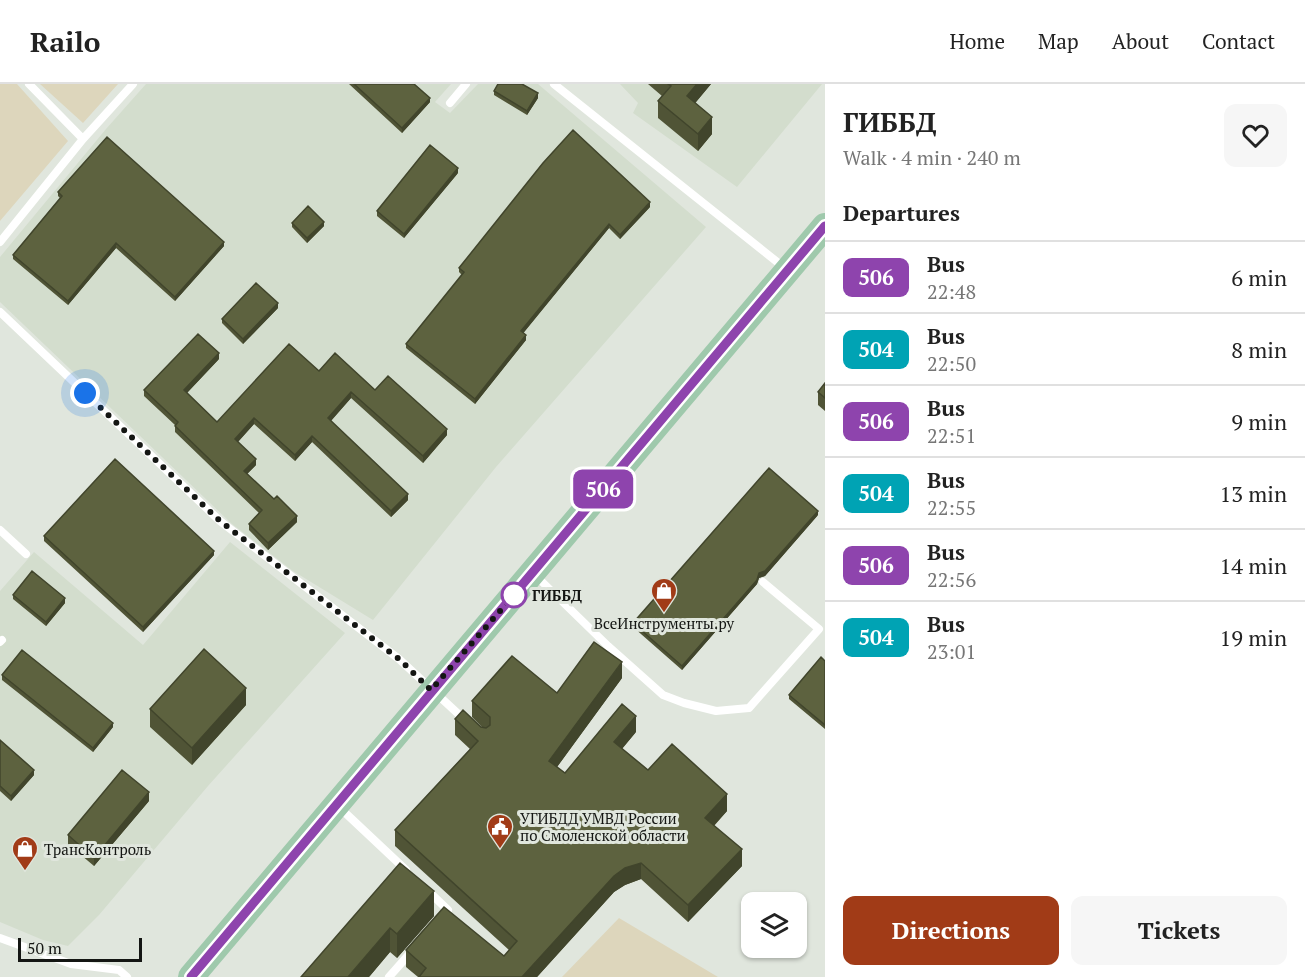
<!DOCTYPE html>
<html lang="en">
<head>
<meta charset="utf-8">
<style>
	body { margin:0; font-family:"PT Serif",serif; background:#f6f6f6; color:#222; height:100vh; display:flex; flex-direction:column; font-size:22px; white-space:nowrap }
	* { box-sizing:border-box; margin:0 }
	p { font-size:20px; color:#767676 }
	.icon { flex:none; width:33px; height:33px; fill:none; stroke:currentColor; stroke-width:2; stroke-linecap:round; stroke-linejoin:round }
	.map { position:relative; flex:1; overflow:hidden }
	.panel { display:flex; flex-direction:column; background:#fff; width:480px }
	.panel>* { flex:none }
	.badge { padding:0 12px; border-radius:9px; font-size:21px; line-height:39px }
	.buttons { position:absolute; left:741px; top:808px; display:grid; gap:12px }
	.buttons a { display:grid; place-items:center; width:66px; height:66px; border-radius:12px; background:#fff; box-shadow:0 2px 4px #0004; font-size:30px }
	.scale { position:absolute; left:18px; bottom:15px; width:124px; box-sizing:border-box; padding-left:6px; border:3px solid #141613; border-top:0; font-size:16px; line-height:21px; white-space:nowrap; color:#141613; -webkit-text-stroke:4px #e0e6dd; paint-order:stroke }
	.you { position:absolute; width:30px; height:30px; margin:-15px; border:4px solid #fff; border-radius:50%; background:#1a73e8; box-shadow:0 0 0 9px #1a73e833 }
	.map>.badge { position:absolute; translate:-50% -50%; box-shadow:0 0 0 3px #fff }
	h2 { padding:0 18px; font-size:22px; line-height:54px }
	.round { display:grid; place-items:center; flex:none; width:63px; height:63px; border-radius:12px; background:#f6f6f6 }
	.overview { display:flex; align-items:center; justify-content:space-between; height:102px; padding:0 18px }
	h1 { font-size:28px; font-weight:800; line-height:45px }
	.action { display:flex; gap:12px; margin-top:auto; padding:12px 18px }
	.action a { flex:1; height:69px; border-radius:12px; background:#a13b17; color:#fff; font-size:24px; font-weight:800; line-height:69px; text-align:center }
	.action a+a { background:#f6f6f6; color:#222 }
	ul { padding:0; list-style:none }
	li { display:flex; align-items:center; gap:18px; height:72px; padding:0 18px; border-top:2px solid #e0e0e0 }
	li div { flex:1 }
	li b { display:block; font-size:22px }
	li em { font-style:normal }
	li .badge { min-width:66px; font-weight:700; text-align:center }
	header { display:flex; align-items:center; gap:36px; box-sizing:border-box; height:84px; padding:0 30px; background:#fff; border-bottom:2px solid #e0e0e0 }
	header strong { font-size:28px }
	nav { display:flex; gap:33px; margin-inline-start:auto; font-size:21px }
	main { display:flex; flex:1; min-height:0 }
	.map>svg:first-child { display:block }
</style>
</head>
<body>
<header>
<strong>Railo</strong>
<nav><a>Home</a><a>Map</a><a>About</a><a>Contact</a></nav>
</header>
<main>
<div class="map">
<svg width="825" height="893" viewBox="0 0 825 893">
	<rect width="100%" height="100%" fill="#e0e6dd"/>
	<!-- built -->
	<path fill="#d3ddcd" d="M146,0H451L435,18L450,29L478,0H538L706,143L496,383L373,536L293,487L232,440L0,218V173L106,45Z
		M620,0H822L737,103L633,29L638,19Z
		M230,458L345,549L208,702L99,831L68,862L43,856L0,838V507L34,468L143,561Z"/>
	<!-- green -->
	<path fill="#ddd6bc" d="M0,0H17L68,57L0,137Z
		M40,0H118L83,39Z
		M619,834L718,893H562Z"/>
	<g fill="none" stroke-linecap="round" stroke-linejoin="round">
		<!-- service -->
		<path stroke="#fff" stroke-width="8" d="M29,0L83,55L133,0
			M554,0L786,185
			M450,19L466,0
			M0,158L83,55
			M0,228L220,437L399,575L467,638
			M0,446L26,470
			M535,491L608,562L663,611L684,619L716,627L749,624L819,545L763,498
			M0,558L2,556
			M339,723L406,786
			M426,805L448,826L440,834
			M0,854L71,880L119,886L127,893
			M389,893L412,867"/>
		<!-- primary -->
		<path stroke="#9fc9ac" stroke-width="26" d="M191,893L825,142"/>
	</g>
	<!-- wall -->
	<path fill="#505436" d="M349,0H414L430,18L402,49Z
		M648,0H711L695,19L712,50L698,67L658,34V17L662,12Z
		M494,7L538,14L527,31L494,11Z
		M458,89L404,154L377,132V127Z
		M58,108L224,162L175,217L116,164L68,221L13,175V171L60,114L58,112Z
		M650,123L620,155L609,144L523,249L526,256L475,320L406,264V260L462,191L459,188V184Z
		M292,139L324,142L307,159L292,143Z
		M278,224L243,260L222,239V235Z
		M219,275L187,309L217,338L319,287L375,306L447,351L423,379L351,314L331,337L408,416L391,433L312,358L295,377L254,340L238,358L256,381L247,390L297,438L268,466L249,446V440L259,429L175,348V341L144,312V306Z
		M825,299V327L818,321V308Z
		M818,431L765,492L759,494L757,500L682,586L633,543V539Z
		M44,452L214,471L143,548L44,457Z
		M13,511L65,519L46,542L13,515Z
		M825,577V645L789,615V611Z
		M2,591L113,643L93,668L2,596Z
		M622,594L557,683L565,689L636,648L622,665L648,686L727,727L714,742L742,782L688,838L641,795L625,801L614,808L537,893H418L406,883V866L504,872L509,866L395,762V746L470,665L455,651V635L482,643L472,633V617L557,609Z
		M246,621L192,681L150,643V625Z
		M0,656L34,691L11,717L0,707Z
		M149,717L94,782L68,760V751Z
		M400,779L434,832L397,874L390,868L369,893Z"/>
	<!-- shaded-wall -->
	<path fill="#41452c" d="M697,0H711L687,29V12Z
		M538,9V14L527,31V27Z
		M430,14V18L402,49V44Z
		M712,33V50L698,67V50Z
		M458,84V89L404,154V150Z
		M650,118V123L620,155V151Z
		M324,138V142L307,159V154Z
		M609,140V144L521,252V247Z
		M224,158V162L175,217V213Z
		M116,159V164L68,221V217Z
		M278,219V224L243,260V255Z
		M526,251V256L475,320V315Z
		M219,269V275L184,312V306Z
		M351,308V314L328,340V334Z
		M254,334V340L235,361V355Z
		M447,345V351L423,379V372Z
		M312,352V358L295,377V371Z
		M256,375V381L244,393V387Z
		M408,410V416L391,433V427Z
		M818,427V431L765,492L759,494L757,500L682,586V582L759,489Z
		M297,432V438L268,466V459Z
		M214,467V471L143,548V543Z
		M65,514V519L46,542V538Z
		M622,578V594L549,694V677Z
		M246,604V621L192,681V664Z
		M636,632V648L614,674V658Z
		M113,639V643L93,668V664Z
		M34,686V691L11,717V712Z
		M149,708V717L94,782V774Z
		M727,710V727L705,751V734Z
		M742,765V782L688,838V821Z
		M641,779V795L625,801L614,808L537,893H522L614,792L625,784Z
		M434,807V832L397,874V850Z
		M390,844V868L369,893H348Z"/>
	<!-- building -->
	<path fill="#5d623f" stroke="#41452c" stroke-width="1.5" d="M354,0H414L430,14L402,44Z
		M498,0H522L538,9L527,27L494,7Z
		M668,0H697L687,12L712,33L698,50L658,17L671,2Z
		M573,46L650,118L620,151L609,140L521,247L526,251L475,315L406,260L464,188L459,184L543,79Z
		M107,53L224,158L175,213L116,159L68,217L13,171L62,112L58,108Z
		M430,61L458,84L404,150L377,127Z
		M308,122L324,138L307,154L292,139Z
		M256,199L278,219L243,255L222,235Z
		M198,250L219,269L184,306L217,338L289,260L319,287L335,269L375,306L388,292L447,345L423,372L351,308L328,334L408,410L391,427L312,352L295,371L254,334L235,355L256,375L244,387L274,415L277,412L297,432L268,459L249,440L262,426L175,342L178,338L144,306Z
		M825,299V314L818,308Z
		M115,375L214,467L143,543L44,452Z
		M769,384L818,427L765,487L759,489L757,496L682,582L633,539Z
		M32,487L65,514L46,538L13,511Z
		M594,558L622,578L549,677L565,689L622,620L636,632L614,658L648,686L672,660L727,710L705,734L742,765L688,821L641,779L625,784L614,792L522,893H419L426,884L406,866L444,823L504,872L517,857L395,746L478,657L455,635L463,626L481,643L486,644L490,641V633L472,617L512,572L557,609Z
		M204,565L246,604L192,664L150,625Z
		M22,566L113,639L93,664L2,591Z
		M821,573L825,577V641L789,611Z
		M0,656L34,686L11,712L0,702Z
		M122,686L149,708L94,774L68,751Z
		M400,779L434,807L397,850L390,844L348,893H301Z"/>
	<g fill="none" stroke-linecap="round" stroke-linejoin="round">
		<defs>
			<path id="line" d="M191,893L825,142"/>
		</defs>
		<!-- line casing -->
		<use href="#line" stroke="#fff" stroke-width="14"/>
		<!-- line -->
		<use href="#line" stroke="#8e44ad" stroke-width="9"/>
		<!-- walk -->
		<path stroke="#141613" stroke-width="6" stroke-dasharray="0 10.8" d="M85,309L220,437L399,575L431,606L520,504L514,511"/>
	</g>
	<!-- icons -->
	<defs>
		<symbol id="shop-pin" viewBox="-11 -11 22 30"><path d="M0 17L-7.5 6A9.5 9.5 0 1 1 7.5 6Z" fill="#a13b17" stroke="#e0e6dd"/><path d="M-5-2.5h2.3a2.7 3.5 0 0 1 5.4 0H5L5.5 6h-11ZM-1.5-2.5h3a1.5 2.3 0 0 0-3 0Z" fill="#fff"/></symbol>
		<symbol id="civic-pin" viewBox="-11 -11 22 30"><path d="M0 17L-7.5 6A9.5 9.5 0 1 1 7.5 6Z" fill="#a13b17" stroke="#e0e6dd"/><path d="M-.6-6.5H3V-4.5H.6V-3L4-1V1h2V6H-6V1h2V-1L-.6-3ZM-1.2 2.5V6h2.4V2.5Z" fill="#fff"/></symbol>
	</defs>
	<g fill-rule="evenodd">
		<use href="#shop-pin" x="649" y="492" width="30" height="40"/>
		<use href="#civic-pin" x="485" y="728" width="30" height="40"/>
		<use href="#shop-pin" x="10" y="750" width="30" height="40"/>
	</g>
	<!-- markers -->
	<circle fill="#fff" stroke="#8e44ad" stroke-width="3" cx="514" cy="511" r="12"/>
	<g text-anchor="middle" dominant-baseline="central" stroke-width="6" stroke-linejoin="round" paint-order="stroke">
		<!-- stop labels -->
		<g font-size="15" font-weight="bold" fill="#141613" stroke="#e0e6dd" text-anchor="start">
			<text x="532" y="511">ГИББД</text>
		</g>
		<!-- poi labels -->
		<g font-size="15" fill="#141613" stroke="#e0e6dd" text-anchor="start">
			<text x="664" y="539" text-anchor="middle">ВсеИнструменты.ру</text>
			<text x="520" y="734">УГИБДД УМВД России<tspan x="520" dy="17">по Смоленской области</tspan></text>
			<text x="44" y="765">ТрансКонтроль</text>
		</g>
	</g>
</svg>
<div class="buttons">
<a><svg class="icon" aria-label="layers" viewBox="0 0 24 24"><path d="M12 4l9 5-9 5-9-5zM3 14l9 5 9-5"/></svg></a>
</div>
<div class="scale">50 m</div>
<div class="you" style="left:85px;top:309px"></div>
<b class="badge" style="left:603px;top:405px;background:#8e44ad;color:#fff">506</b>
</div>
<section class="panel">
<div class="overview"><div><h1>ГИББД</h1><p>Walk · 4 min · 240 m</p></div><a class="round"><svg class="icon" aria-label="heart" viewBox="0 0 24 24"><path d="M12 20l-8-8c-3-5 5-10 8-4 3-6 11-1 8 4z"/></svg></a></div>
<h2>Departures</h2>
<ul>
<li><span class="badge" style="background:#8e44ad;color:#fff">506</span><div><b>Bus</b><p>22:48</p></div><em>6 min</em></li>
<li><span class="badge" style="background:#00a3b4;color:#fff">504</span><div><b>Bus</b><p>22:50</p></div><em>8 min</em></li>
<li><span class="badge" style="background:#8e44ad;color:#fff">506</span><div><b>Bus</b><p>22:51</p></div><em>9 min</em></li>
<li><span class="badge" style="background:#00a3b4;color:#fff">504</span><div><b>Bus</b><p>22:55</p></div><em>13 min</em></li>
<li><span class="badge" style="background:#8e44ad;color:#fff">506</span><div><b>Bus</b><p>22:56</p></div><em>14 min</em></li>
<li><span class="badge" style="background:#00a3b4;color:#fff">504</span><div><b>Bus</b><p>23:01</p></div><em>19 min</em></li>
</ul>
<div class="action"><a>Directions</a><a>Tickets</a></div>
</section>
</main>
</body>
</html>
